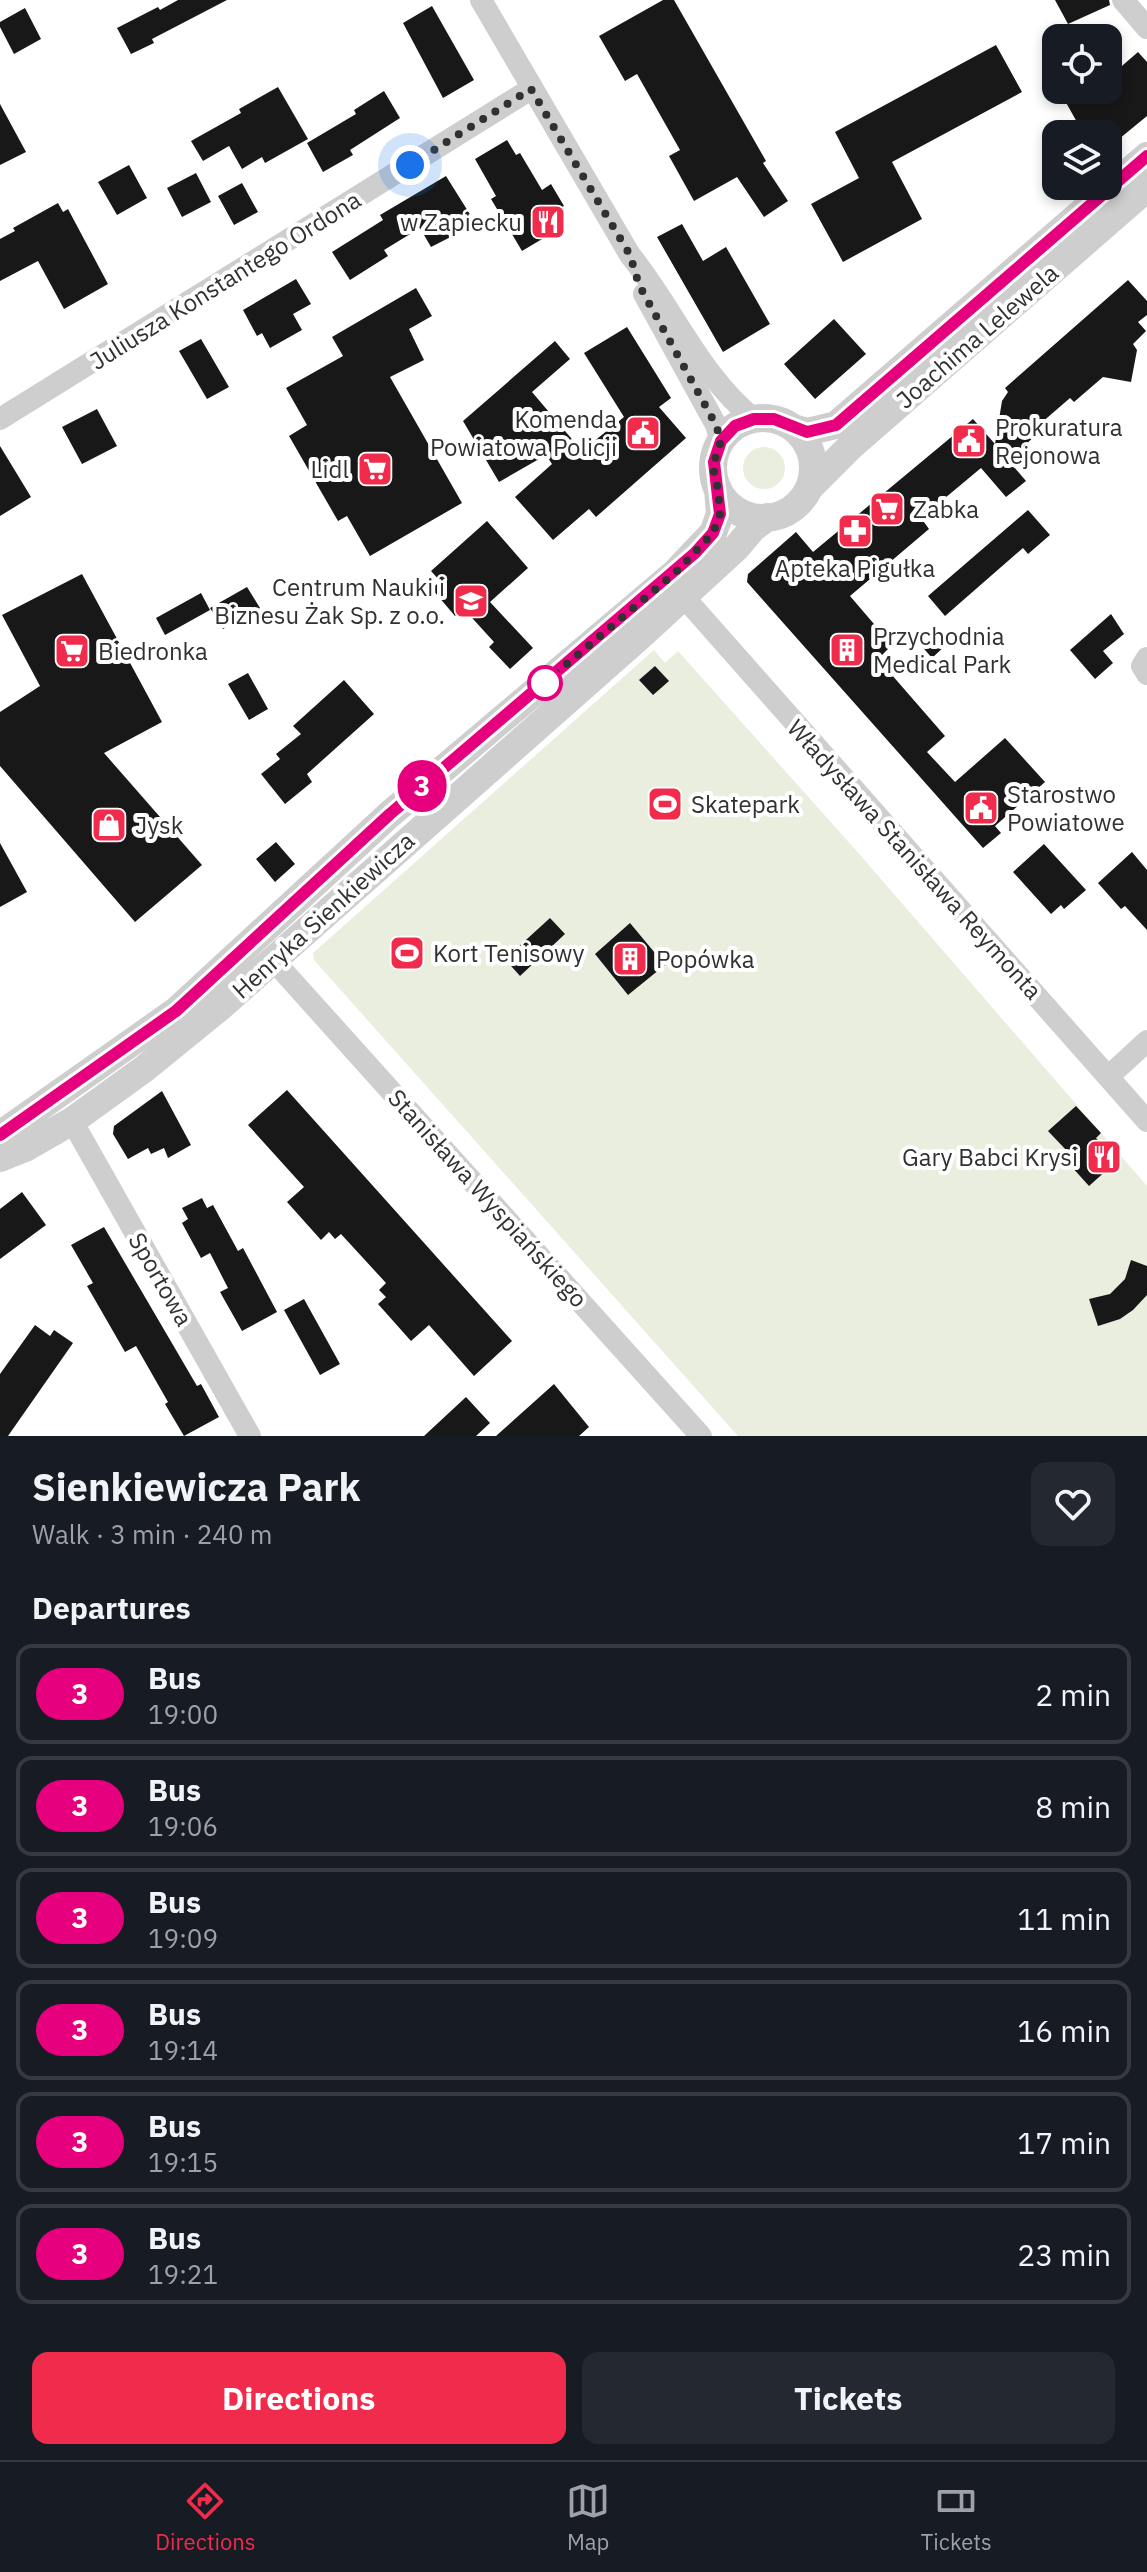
<!DOCTYPE html>
<html lang="en">
<head>
<meta charset="utf-8">
<style>
	body { margin:0; font-family:"IBM Plex Sans",sans-serif; background:#242831; color:#f1f3f6; height:100vh; display:flex; flex-direction:column; font-size:30px; white-space:nowrap }
	* { box-sizing:border-box; margin:0 }
	p { font-size:26px; color:#9ea1a6 }
	.icon { flex:none; width:44px; height:44px; fill:none; stroke:currentColor; stroke-width:2; stroke-linecap:round; stroke-linejoin:round }
	.map { position:relative; height:1436px; overflow:hidden }
	.side { display:flex; flex-direction:column; background:#171b24; flex:1 }
	.side>* { flex:none }
	.badge { padding:0 16px; border-radius:26px; font-size:28px; line-height:52px }
	.fabs { position:absolute; left:1042px; top:24px; display:grid; gap:16px }
	.fabs a { display:grid; place-items:center; width:80px; height:80px; border-radius:16px; background:#171b24; box-shadow:0 4px 12px #0003; font-size:40px }
	.you { position:absolute; width:40px; height:40px; margin:-20px; border:6px solid #fff; border-radius:50%; background:#1a73e8; box-shadow:0 0 0 12px #1a73e833 }
	.map>.badge { position:absolute; translate:-50% -50%; box-shadow:0 0 0 4px #fff }
	h2 { padding:0 32px; font-size:30px; line-height:72px }
	.round { display:grid; place-items:center; flex:none; width:84px; height:84px; border-radius:16px; background:#242831 }
	.summary { display:flex; align-items:center; justify-content:space-between; height:136px; padding:0 32px }
	h1 { font-size:38px; font-weight:700; line-height:60px }
	.button { display:flex; gap:16px; margin-top:auto; padding:16px 32px }
	.button a { flex:1; height:92px; border-radius:16px; background:#f02b4c; color:#fff; font-size:32px; font-weight:700; line-height:92px; text-align:center }
	.button a+a { background:#242831; color:#f1f3f6 }
	ul { padding:0; list-style:none }
	li { display:flex; align-items:center; gap:24px; height:100px; margin:0 16px 12px; padding:0 16px; border:4px solid #363941; border-radius:16px }
	li div { flex:1 }
	li b { display:block; font-size:30px }
	li em { font-style:normal }
	li .badge { min-width:88px; font-weight:700; text-align:center }
	.dock { display:flex; justify-content:space-around; align-items:center; height:112px; border-top:2px solid #363941; background:#171b24; font-size:22px; color:#9ea1a6 }
	.dock a { display:grid; justify-items:center; gap:4px }
	.dock .active { color:#f02b4c }
	.map>svg:first-child { display:block }
</style>
</head>
<body>
<div class="map">
<svg width="1147" height="1436" viewBox="0 0 1147 1436">
	<rect width="100%" height="100%" fill="#fff"/>
	<!-- green -->
	<path fill="#e9eedf" d="M743 468a21 21 0 1 1 42 0a21 21 0 1 1-42 0Z
		M654,650L665,663L678,651L861,856L1147,1186V1436H738L314,960L313,953Z"/>
	<!-- building -->
	<path fill="#181818" d="M178,0H227L152,39L154,43L131,54L117,28L158,7L160,10Z
		M663,0H674L766,161L763,163L788,201L764,217L737,177L694,201L669,156L680,150L637,74L625,81L599,36Z
		M1055,0H1109L1110,5L1068,24Z
		M432,6L474,80L443,98L403,23Z
		M25,8L41,39L14,54L0,27V22Z
		M996,45L1022,92L892,162L922,219L843,262L811,204L859,178L835,132Z
		M1138,52L1147,62V116L1108,148V134H1086L1078,124L1059,90H1108V78Z
		M278,87L308,139L265,163L262,157L242,169L229,146L203,161L191,141L241,113L239,109Z
		M384,91L400,118L350,150L353,155L323,172L307,143L356,114L354,110Z
		M0,104L26,152L0,165Z
		M507,140L516,155L520,153L542,190L551,184L564,206L550,213L559,229L522,251L491,199L496,196L475,159Z
		M129,165L147,198L117,215L98,182Z
		M196,173L211,202L182,217L167,188Z
		M446,176L476,224L431,247L420,228L384,250L388,256L350,280L332,252L383,220L380,215Z
		M242,183L258,212L234,225L218,196Z
		M58,203L63,212L68,209L108,284L64,309L38,261L0,281V239L15,231L13,228Z
		M682,224L703,261L726,247L770,324L723,352L657,237Z
		M296,279L311,304L293,314L302,330L270,348L262,333L257,336L243,310Z
		M1128,280L1147,301V315L1138,322L1146,331L1133,344L1137,350L1131,382L1103,377L1074,402L1070,398L1040,424L1043,429L1008,460L1026,481L1006,497L981,468L921,518L929,529L850,596L892,645L878,659L945,736L927,752L955,782L1005,738L1045,782L995,826L1001,833L983,848L747,582L748,574L796,532L813,552L973,419L995,444L1002,401L1008,392L1005,388Z
		M416,288L432,316L409,329L424,360L390,377L462,503L370,556L347,516L338,521L289,436L307,425L286,388L343,356L332,337Z
		M834,319L866,354L815,399L784,364Z
		M627,327L671,398L659,407L686,438L596,517L589,509L553,540L515,497L552,464L546,455L499,482L463,421L555,341L570,359L532,392L582,451L624,417L584,353Z
		M201,339L229,387L207,399L179,351Z
		M97,409L117,446L82,464L62,427Z
		M0,446L31,497L0,516Z
		M1028,510L1050,535L1028,554L1023,548L945,616L928,596Z
		M487,521L528,568L490,602L533,648L510,669L489,647L494,642L463,608L455,616L432,589L440,581L431,571Z
		M82,574L162,722L104,753L202,865L135,922L0,766V712L40,686L2,615Z
		M247,587L260,608L223,629L210,608Z
		M201,593L210,610L165,635L156,618Z
		M1111,614L1124,634L1103,651L1113,663L1095,679L1070,650Z
		M934,629L947,644L932,658L919,643Z
		M655,666L669,681L653,695L639,680Z
		M248,673L268,709L249,720L228,684Z
		M344,680L374,714L307,774L312,782L285,804L261,774L280,759L276,754L301,734L293,726Z
		M276,842L295,864L275,882L256,859Z
		M0,843L27,892L0,907Z
		M1044,844L1086,890L1064,909L1061,905L1051,914L1013,872Z
		M1132,852L1147,870V930L1125,906L1121,909L1098,883Z
		M550,918L565,934L520,976L505,959Z
		M630,923L665,965L628,995L595,954Z
		M287,1090L512,1341L474,1376L429,1325L411,1341L378,1304L386,1297L379,1290L386,1283L341,1234L335,1239L329,1232L321,1240L287,1202L304,1187L248,1125Z
		M162,1091L191,1145L168,1158L164,1148L151,1154L148,1148L128,1159L113,1134L114,1126Z
		M1076,1106L1101,1133L1096,1138L1117,1161L1089,1186L1062,1156L1067,1151L1048,1131Z
		M22,1192L46,1225L0,1259V1209Z
		M202,1198L207,1208L213,1205L238,1251L243,1248L277,1312L242,1331L220,1292L228,1288L210,1253L201,1258L182,1223L188,1219L182,1208Z
		M104,1227L197,1386L201,1384L219,1417L184,1436L165,1404L168,1402L136,1346L125,1352L87,1286L93,1283L71,1245Z
		M1131,1260L1147,1266V1295L1133,1310L1120,1319L1098,1326L1089,1299L1110,1294L1125,1279Z
		M304,1299L340,1364L320,1375L284,1310Z
		M35,1325L50,1336L54,1330L73,1343L8,1436H0V1374Z
		M554,1384L589,1427L579,1436H496Z
		M466,1397L490,1423L476,1436H424Z"/>
	<g fill="none" stroke-linecap="round" stroke-linejoin="round">
		<!-- minor -->
		<path stroke="#cecece" stroke-width="22" d="M481,0L630,255C673,308 700,376 754,419
			M1123,0L1147,28
			M644,294L716,425L721,441
			M0,419L531,89
			M683,596L1147,1121
			M1147,658L1142,666L1147,674
			M274,961L701,1436
			M1108,1077L1147,1041
			M72,1121L250,1436"/>
		<!-- tertiary -->
		<path stroke="#cecece" stroke-width="28" d="M713 468a50 50 0 1 1 100 0a50 50 0 1 1-100 0Z
			M793,428L807,432L836,425L1147,156
			M810,487L850,447L1147,188
			M0,1135L176,1011L390,814L675,573L713,533L720,514L718,489
			M0,1158L25,1148L72,1121L144,1069L219,1008L639,637L736,548L753,528L768,517"/>
	</g>
	<g fill="none" stroke-linecap="round" stroke-linejoin="round">
		<defs>
			<path id="line" d="M0,1135L176,1011L390,814L695,553L713,533L720,514L714,462L721,441L735,426L754,419H774L807,432L836,425L1147,156"/>
		</defs>
		<!-- line casing -->
		<use href="#line" stroke="#fff" stroke-width="18"/>
		<!-- line -->
		<use href="#line" stroke="#e6007e" stroke-width="12"/>
		<!-- walk -->
		<path stroke="#313131" stroke-width="8" stroke-dasharray="0 14.4" d="M410,165L531,89L630,255L639,285L716,425L721,441L714,462V474L718,489L720,514L713,533L675,573L538,688L545,683"/>
	</g>
	<!-- icons -->
	<defs>
		<symbol id="restaurant-square" viewBox="-11 -11 22 22"><rect x="-9" y="-9" width="18" height="18" rx="4" fill="#f02b4c" stroke="#fff"/><path d="M-5-6h1v4h1v-4h1v4h1v-4h1v5L-1.5 .5V6h-2V.5L-5-1ZM5-6V6H3V1.5H1.5Q1.5-4 5-6Z" fill="#fff"/></symbol>
		<symbol id="civic-square" viewBox="-11 -11 22 22"><rect x="-9" y="-9" width="18" height="18" rx="4" fill="#f02b4c" stroke="#fff"/><path d="M-.6-6.5H3V-4.5H.6V-3L4-1V1h2V6H-6V1h2V-1L-.6-3ZM-1.2 2.5V6h2.4V2.5Z" fill="#fff"/></symbol>
		<symbol id="supermarket-square" viewBox="-11 -11 22 22"><rect x="-9" y="-9" width="18" height="18" rx="4" fill="#f02b4c" stroke="#fff"/><path d="M-6-5.5h2.5l.6 2H6L4.5 2H-2.5L-4.4-4H-6ZM-1.5 3.2a1.3 1.3 0 1 0 .1 0ZM3 3.2a1.3 1.3 0 1 0 .1 0Z" fill="#fff"/></symbol>
		<symbol id="pharmacy-square" viewBox="-11 -11 22 22"><rect x="-9" y="-9" width="18" height="18" rx="4" fill="#f02b4c" stroke="#fff"/><path d="M-2-6h4v4h4v4h-4v4h-4v-4h-4v-4h4Z" fill="#fff"/></symbol>
		<symbol id="school-square" viewBox="-11 -11 22 22"><rect x="-9" y="-9" width="18" height="18" rx="4" fill="#f02b4c" stroke="#fff"/><path d="M0-5L7-2L0 1L-7-2ZM-4 1L0 2.5L4 1V4Q0 6-4 4Z" fill="#fff"/></symbol>
		<symbol id="building-square" viewBox="-11 -11 22 22"><rect x="-9" y="-9" width="18" height="18" rx="4" fill="#f02b4c" stroke="#fff"/><path d="M-4-6H4V6H1V3H-1V6H-4ZM-2.5-4.3h1.7v1.8h-1.7ZM.8-4.3h1.7v1.8H.8ZM-2.5-1h1.7V.8h-1.7ZM.8-1h1.7V.8H.8Z" fill="#fff"/></symbol>
		<symbol id="stadium-square" viewBox="-11 -11 22 22"><rect x="-9" y="-9" width="18" height="18" rx="4" fill="#f02b4c" stroke="#fff"/><path d="M0-5a6.5 5 0 1 0 0 10a6.5 5 0 1 0 0-10ZM-3.5-1.8h7v3.6h-7Z" fill="#fff"/></symbol>
		<symbol id="shop-square" viewBox="-11 -11 22 22"><rect x="-9" y="-9" width="18" height="18" rx="4" fill="#f02b4c" stroke="#fff"/><path d="M-5-2.5h2.3a2.7 3.5 0 0 1 5.4 0H5L5.5 6h-11ZM-1.5-2.5h3a1.5 2.3 0 0 0-3 0Z" fill="#fff"/></symbol>
	</defs>
	<g fill-rule="evenodd">
		<use href="#restaurant-square" x="528" y="202" width="40" height="40"/>
		<use href="#civic-square" x="623" y="413" width="40" height="40"/>
		<use href="#civic-square" x="949" y="421" width="40" height="40"/>
		<use href="#supermarket-square" x="355" y="449" width="40" height="40"/>
		<use href="#supermarket-square" x="867" y="489" width="40" height="40"/>
		<use href="#pharmacy-square" x="835" y="511" width="40" height="40"/>
		<use href="#school-square" x="451" y="581" width="40" height="40"/>
		<use href="#building-square" x="827" y="630" width="40" height="40"/>
		<use href="#supermarket-square" x="52" y="631" width="40" height="40"/>
		<use href="#stadium-square" x="645" y="784" width="40" height="40"/>
		<use href="#civic-square" x="961" y="788" width="40" height="40"/>
		<use href="#shop-square" x="89" y="805" width="40" height="40"/>
		<use href="#stadium-square" x="387" y="933" width="40" height="40"/>
		<use href="#building-square" x="610" y="939" width="40" height="40"/>
		<use href="#restaurant-square" x="1084" y="1137" width="40" height="40"/>
	</g>
	<!-- markers -->
	<circle fill="#fff" stroke="#e6007e" stroke-width="4" cx="545" cy="683" r="16"/>
	<g text-anchor="middle" dominant-baseline="central" stroke-width="8" stroke-linejoin="round" paint-order="stroke">
		<!-- poi labels -->
		<g font-size="24" fill="#313131" stroke="#fff" text-anchor="start">
			<text x="522" y="222" text-anchor="end">w Zapiecku</text>
			<text x="617" y="419" text-anchor="end">Komenda<tspan x="617" dy="28">Powiatowa Policji</tspan></text>
			<text x="995" y="427">Prokuratura<tspan x="995" dy="28">Rejonowa</tspan></text>
			<text x="349" y="469" text-anchor="end">Lidl</text>
			<text x="913" y="509">Zabka</text>
			<text x="855" y="568" text-anchor="middle">Apteka Pigułka</text>
			<text x="445" y="587" text-anchor="end">Centrum Nauki i<tspan x="445" dy="28">Biznesu Żak Sp. z o.o.</tspan></text>
			<text x="873" y="636">Przychodnia<tspan x="873" dy="28">Medical Park</tspan></text>
			<text x="98" y="651">Biedronka</text>
			<text x="1007" y="794">Starostwo<tspan x="1007" dy="28">Powiatowe</tspan></text>
			<text x="691" y="804">Skatepark</text>
			<text x="135" y="825">Jysk</text>
			<text x="433" y="953">Kort Tenisowy</text>
			<text x="656" y="959">Popówka</text>
			<text x="1078" y="1157" text-anchor="end">Gary Babci Krysi</text>
		</g>
		<!-- street labels -->
		<g font-size="24" fill="#313131" stroke="#fff">
			<text transform="translate(225 280) rotate(-32)">Juliusza Konstantego Ordona</text>
			<text transform="translate(977 336) rotate(-41)">Joachima Lelewela</text>
			<text transform="translate(915 859) rotate(48)">Władysława Stanisława Reymonta</text>
			<text transform="translate(323 915) rotate(-42)">Henryka Sienkiewicza</text>
			<text transform="translate(488 1198) rotate(48)">Stanisława Wyspiańskiego</text>
			<text transform="translate(161 1279) rotate(60)">Sportowa</text>
		</g>
	</g>
</svg>
<div class="fabs">
<a><svg class="icon" aria-label="locate" viewBox="0 0 24 24"><circle cx="12" cy="12" r="6"/><path d="M12 2v4M12 18v4M2 12h4M18 12h4"/></svg></a>
<a><svg class="icon" aria-label="layers" viewBox="0 0 24 24"><path d="M12 4l9 5-9 5-9-5zM3 14l9 5 9-5"/></svg></a>
</div>
<div class="you" style="left:410px;top:165px"></div>
<b class="badge" style="left:422px;top:786px;background:#e6007e;color:#fff">3</b>
</div>
<section class="side">
<div class="summary"><div><h1>Sienkiewicza Park</h1><p>Walk · 3 min · 240 m</p></div><a class="round"><svg class="icon" aria-label="heart" viewBox="0 0 24 24"><path d="M12 20l-8-8c-3-5 5-10 8-4 3-6 11-1 8 4z"/></svg></a></div>
<h2>Departures</h2>
<ul>
<li><span class="badge" style="background:#e6007e;color:#fff">3</span><div><b>Bus</b><p>19:00</p></div><em>2 min</em></li>
<li><span class="badge" style="background:#e6007e;color:#fff">3</span><div><b>Bus</b><p>19:06</p></div><em>8 min</em></li>
<li><span class="badge" style="background:#e6007e;color:#fff">3</span><div><b>Bus</b><p>19:09</p></div><em>11 min</em></li>
<li><span class="badge" style="background:#e6007e;color:#fff">3</span><div><b>Bus</b><p>19:14</p></div><em>16 min</em></li>
<li><span class="badge" style="background:#e6007e;color:#fff">3</span><div><b>Bus</b><p>19:15</p></div><em>17 min</em></li>
<li><span class="badge" style="background:#e6007e;color:#fff">3</span><div><b>Bus</b><p>19:21</p></div><em>23 min</em></li>
</ul>
<div class="button"><a>Directions</a><a>Tickets</a></div>
</section>
<nav class="dock">
<a class="active"><svg class="icon" aria-label="directions" viewBox="0 0 24 24"><path d="M12 3l9 9-9 9-9-9zM9 14v-3h6M13 9l2 2-2 2"/></svg>Directions</a>
<a><svg class="icon" aria-label="map" viewBox="0 0 24 24"><path d="M3 6l6-2 6 2 6-2v14l-6 2-6-2-6 2zM9 4v14M15 6v14"/></svg>Map</a>
<a><svg class="icon" aria-label="tickets" viewBox="0 0 24 24"><path d="M3 7h18v10H3zM15 7v10"/></svg>Tickets</a>
</nav>
</body>
</html>
